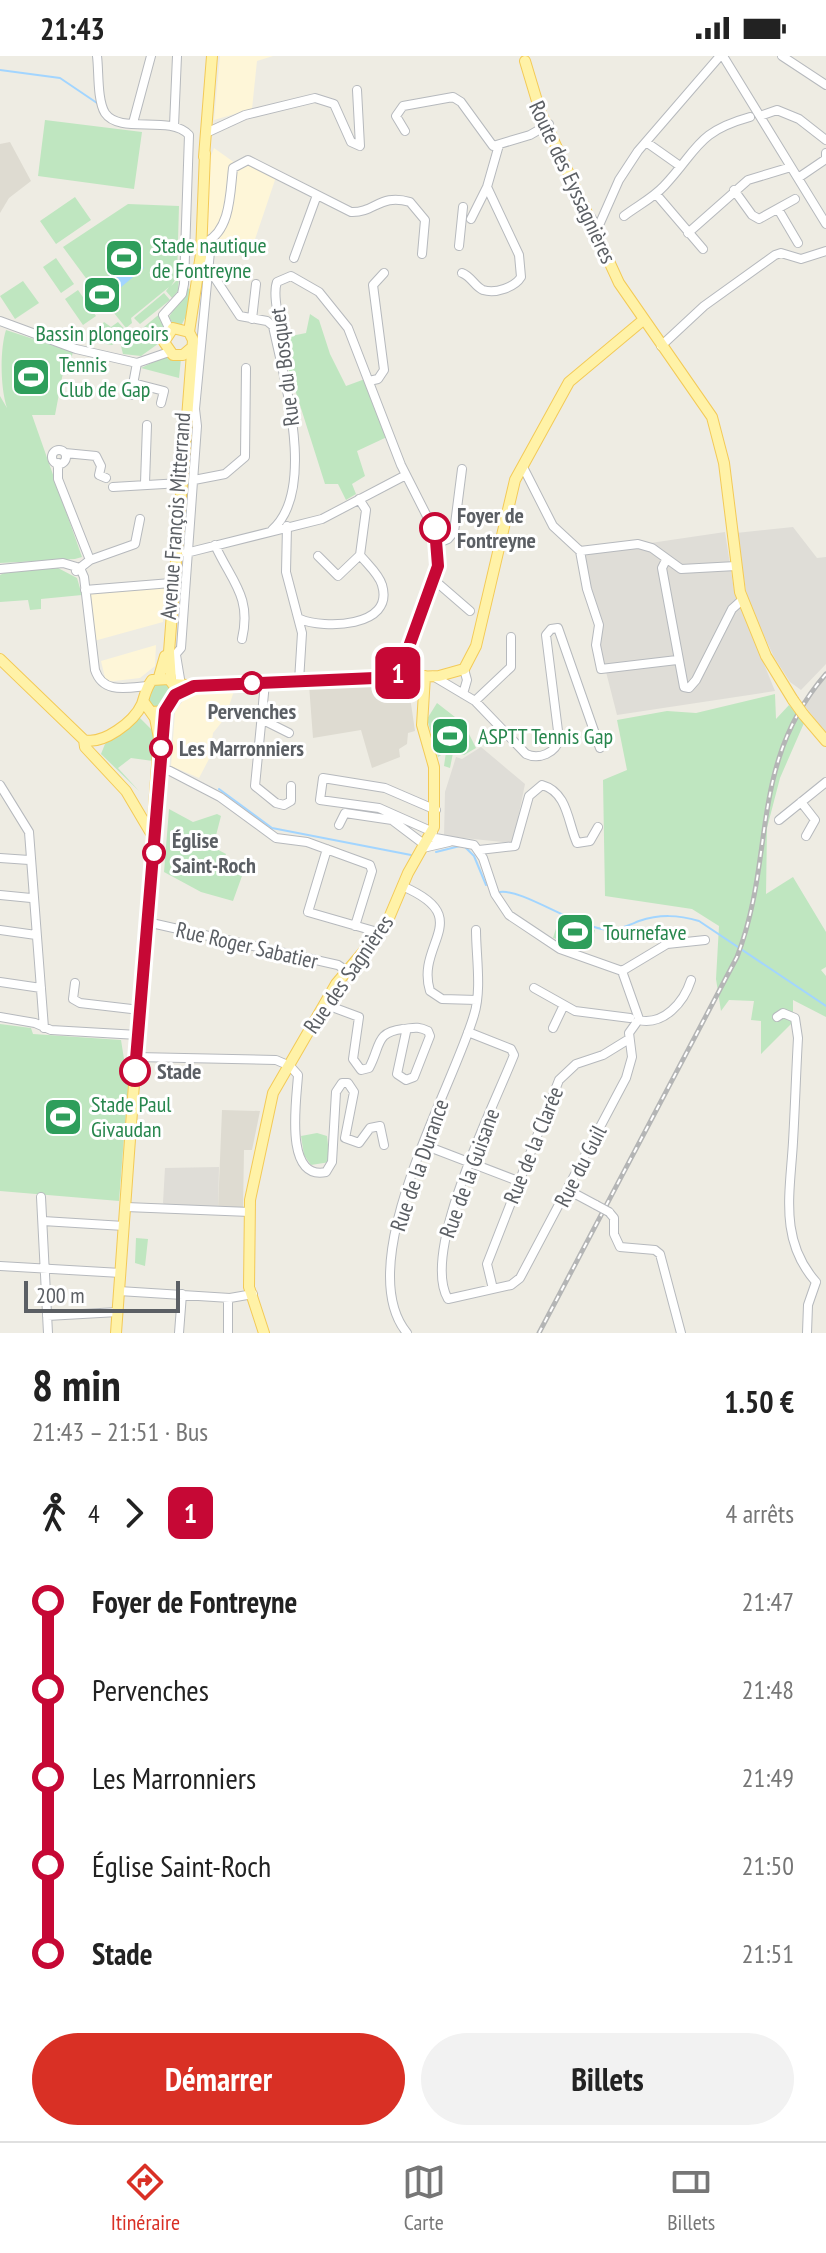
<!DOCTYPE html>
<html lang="fr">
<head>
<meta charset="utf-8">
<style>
	body { margin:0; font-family:"PT Sans Narrow",sans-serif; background:#f2f2f2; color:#222; height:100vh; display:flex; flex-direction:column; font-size:30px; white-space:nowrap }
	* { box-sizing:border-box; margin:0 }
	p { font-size:26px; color:#767676 }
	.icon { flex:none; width:44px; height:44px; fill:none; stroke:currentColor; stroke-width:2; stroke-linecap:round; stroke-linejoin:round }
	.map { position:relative; height:1277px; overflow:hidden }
	.sheet { display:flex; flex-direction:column; background:#fff; flex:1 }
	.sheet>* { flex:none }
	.badge { padding:0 16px; border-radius:12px; font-size:28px; line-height:52px }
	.scale { position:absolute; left:24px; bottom:20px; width:156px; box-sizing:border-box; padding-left:8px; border:4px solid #5b5f64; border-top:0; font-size:22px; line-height:28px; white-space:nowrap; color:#5b5f64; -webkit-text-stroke:6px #fff; paint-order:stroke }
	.map>.badge { position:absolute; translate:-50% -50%; box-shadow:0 0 0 4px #fff }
	.legs { display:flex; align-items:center; gap:12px; height:88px; padding:0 32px; font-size:26px }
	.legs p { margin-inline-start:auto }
	.overview { display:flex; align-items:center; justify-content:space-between; height:136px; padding:0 32px }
	h1 { font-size:44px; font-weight:700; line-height:60px }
	.primary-button { display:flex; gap:16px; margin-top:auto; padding:16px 32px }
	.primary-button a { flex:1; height:92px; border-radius:48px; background:#d93025; color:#fff; font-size:32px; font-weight:700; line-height:92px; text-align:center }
	.primary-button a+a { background:#f2f2f2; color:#222 }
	ul { padding:0 32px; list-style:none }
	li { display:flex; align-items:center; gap:28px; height:88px; font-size:30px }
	li i { display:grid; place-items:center; width:12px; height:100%; margin:0 10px; background:currentColor }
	li i::after { content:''; width:20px; height:20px; margin:-10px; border:6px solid; border-radius:50%; background:#fff }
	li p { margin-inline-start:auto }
	li:first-child i { background:linear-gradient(#0000 50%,currentColor 0) }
	li:last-child i { background:linear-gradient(currentColor 50%,#0000 0) }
	.status { display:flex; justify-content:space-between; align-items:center; height:56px; padding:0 40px; background:#fff; direction:ltr }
	.status svg { height:22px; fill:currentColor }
	.tab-bar { display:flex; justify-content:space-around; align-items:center; height:112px; border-top:2px solid #e0e0e0; background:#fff; font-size:22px; color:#767676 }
	.tab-bar a { display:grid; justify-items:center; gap:4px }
	.tab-bar .current { color:#d93025 }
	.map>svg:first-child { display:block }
</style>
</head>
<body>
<div class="status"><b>21:43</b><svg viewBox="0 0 49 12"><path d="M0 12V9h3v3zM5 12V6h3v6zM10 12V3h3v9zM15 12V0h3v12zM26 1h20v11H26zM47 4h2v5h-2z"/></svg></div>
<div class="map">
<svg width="826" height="1277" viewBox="0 0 826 1277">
	<rect width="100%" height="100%" fill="#eeece3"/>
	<!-- commercial -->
	<path fill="#fef6d8" d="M220,0H273L257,5L252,53L214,64Z
		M214,92L235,107L247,108L276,121L250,198L238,193L202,195L207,111Z
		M165,530L163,566L94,585L89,537Z
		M156,589L155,610L140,622L106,626L101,605Z
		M234,635L225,662L213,677L209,703L199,722L171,710L175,656L189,636Z"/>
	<!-- industrial -->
	<path fill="#dfddd7" d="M793,471L817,502L826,501V608L801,634L790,626L774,601L748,546L736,477Z
		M725,476L734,534L775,635L617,659L576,498Z
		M826,621V677L804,649Z
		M481,691L525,728L513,787L444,780L445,736L456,701L462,703Z
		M219,1111L218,1153L167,1151L163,1147L165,1112Z"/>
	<!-- education -->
	<path fill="#dedbd1" d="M10,86L31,125L9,142L0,157V88Z
		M410,625L417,632V640L410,641L415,675L408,677L407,688L399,693L400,701L372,712L361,674L313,682L309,629Z
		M222,1054L260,1055L252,1094H244L243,1153H218Z"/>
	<!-- green -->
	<path fill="#bfe6c0" d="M45,64L142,76L134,133L38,120Z
		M75,141L91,164L56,188L40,165Z
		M128,148L179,150L177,221L171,230L179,222L178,235L172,242L166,235L169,231L131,262L132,267L126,272L106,247L102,250L90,236L91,229L63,191Z
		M56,202L74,228L61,237L43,211Z
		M23,225L39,247L15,263L0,240Z
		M187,232L190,233L187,258L181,270L173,268L169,261Z
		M78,234L96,260L83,269L65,243Z
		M164,237L170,244L140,268L134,262Z
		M162,256L160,263L167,274L162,285L141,300L123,298L121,290Z
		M310,258L319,264L330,298L346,330L365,323L387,381L357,395L365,420L352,428L356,438L346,444L338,428H325L286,305V281L306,277Z
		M104,266L111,271L118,266L129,278L112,289L88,285Z
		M6,274L73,296L70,307L65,306L55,359H32L82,501L75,503L0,507V340L7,352C0,331 0,293 6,274Z
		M168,299L181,303L179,322L141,312Z
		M58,512L77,522L82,539L41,543V553L30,554L28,544L0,546V519L6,516Z
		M156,626H167L172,634L166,649L158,653L149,650L147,640Z
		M775,638L776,663L789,649L804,667L780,722L767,772L766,838L793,821L826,876V911L821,914L826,920V961L793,944V966L761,998V965L751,964L754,945L729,944L721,955L716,923L719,870L692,853L605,840L603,724L627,714L617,664L667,655L696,657Z
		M437,647L464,668L476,692L464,699L453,697L450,712L444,710L446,696L438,701L427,663Z
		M138,660L153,675V705L131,702L118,712L139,735L101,698L105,688Z
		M169,753L193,766L217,758L221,760L213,791L226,798L222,812L242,820L233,845L201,836L164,816Z
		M559,863L595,874L590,892L553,882Z
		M0,968L31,972L33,978L121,984L124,1003L130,1005L119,1145L0,1135Z
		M317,1077L327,1080L330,1106L311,1109L304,1099L301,1080Z
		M136,1182L148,1183L145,1210L135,1207Z"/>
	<!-- water -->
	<path fill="#a2d5ff" d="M133,199L144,212L114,237L103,225Z"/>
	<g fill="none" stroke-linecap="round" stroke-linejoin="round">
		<!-- stream -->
		<path stroke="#a2d5ff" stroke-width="2" d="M0,14L60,22L97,47
			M219,733L272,772L411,799
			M466,792L474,800L486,829
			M436,796L460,790
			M500,836C524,833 574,871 609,874C619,874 629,869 639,865C660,858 678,859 699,865L826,950"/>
		<defs>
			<path id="minor" d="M97,0C99,15 97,44 105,57C120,79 170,58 189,79L184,228L182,238L163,259L170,274
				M723,0L826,168
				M782,0L826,29
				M760,60L777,54L799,63L826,84
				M133,67L151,0
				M174,70L177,0
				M405,75L396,60L403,50L453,41L461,46L493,90L530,79L549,68
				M206,77L245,59L315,42L334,48L351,86L360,90L357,34
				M646,86L680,110
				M798,122L826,103V97
				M734,134L752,159L759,163L795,143
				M656,138L703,193
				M778,153L798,187
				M624,160C637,150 653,142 664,130C698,94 696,76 750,61
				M591,161L595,168L600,167L619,124L638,95L720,0
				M471,163L487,131
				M688,177L748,124L791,111
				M206,186C231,174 230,136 233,112L248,104L351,156C375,157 380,137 410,146L425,164L422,198
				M459,190L463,151
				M294,202L317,139
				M209,213L240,260L267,265L273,270C284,323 317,434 272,474
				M462,217C471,220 475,231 483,234C496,238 515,231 521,221L519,199L487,131L499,89
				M252,263L256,228
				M0,265L76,293L137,307L169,296
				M661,290L704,250L775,199L781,197L801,203L826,195
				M280,304L284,299C284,279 271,242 277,226L291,220L319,236L348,272L401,409L437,480L438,510L398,621
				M369,325L378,323L384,314L373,229L384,217
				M133,327L164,335L161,347
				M131,339L137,307
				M52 401a7 7 0 1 1 14 0a7 7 0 1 1-14 0Z
				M65,397L96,400L101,410L99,419L106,422
				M58,407V423L90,504
				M523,411L553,470L580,495L638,488L652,492L681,513L736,510
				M194,424L225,418L245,401L246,312
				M145,427L147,369
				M113,431L181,427
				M287,470L286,516L302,577L299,625
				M438,487L448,483L454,476L462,413
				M215,489C231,525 252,540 242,583
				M580,495L587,533L599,569L596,589L601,613L677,604
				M186,497L322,463L406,419
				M318,500L338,520L360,499
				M666,504L662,512L684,631L689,632L696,624L732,553L742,544
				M0,513L63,507L80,512L84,521L95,614C103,638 126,632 148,630
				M76,515L90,504L135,488L140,463
				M433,523L470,555
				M85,534L171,527
				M300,563C323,573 395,572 382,529C379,518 367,508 360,499L366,454L359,443
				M176,599L181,629
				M169,606L181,592L197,370L195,353L211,185
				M433,620L475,645L526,698C539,704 556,697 559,683L546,579L551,573L558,572L600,692
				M265,627L255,730L276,747L284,749L291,745V730
				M463,638L467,624L464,613
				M475,645L511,611V581
				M261,663L289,677
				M156,712L170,715L220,741L276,782L307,786L370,809L372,815L355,870
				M0,729L29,776L44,972
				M801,746L815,764L806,780
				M779,764L826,726
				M339,769L345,757L392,764L425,789
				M433,776L379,752L320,744L323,722L385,732L436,754
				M430,781L474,789L483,802L495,838L509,859L560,893L622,915L639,963L629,977L632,1001L626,1022L520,1222L511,1229L448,1243C420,1196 494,1050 514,999L511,993L468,976
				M423,792L449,786
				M327,793L308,856L381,877
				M479,794L515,790L529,740L542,729C568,736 568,768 577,787L590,785L598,771
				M0,802L29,804
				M402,830C477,862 415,887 430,935L442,943L477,944
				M0,839L31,842
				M147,866L338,909L347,915
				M0,874L36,879
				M622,915L667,888L705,884
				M0,926L41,932
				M75,927L73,943L80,947L140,954
				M534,932L575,955L630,962
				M324,948L359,961L353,1003L361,1014L369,1012C381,990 375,976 403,973C414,972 417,970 428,975L430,980L414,1021L406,1024L397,1018L406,976L403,973
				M0,961L35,967L51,974L138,979
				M777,961L783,957L795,962L798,982C796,1017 795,1052 793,1086C790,1138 779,1184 816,1226
				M638,964C664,970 684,946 691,924
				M553,972L563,951
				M136,1001L276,1004L290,1010L298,1019C297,1041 283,1125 326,1116L332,1106L336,1036L342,1027H348L354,1036L345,1082L359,1087L370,1072L380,1070L384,1089
				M424,1089L518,1125
				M568,1134L596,1149
				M41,1141L48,1277
				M126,1151L250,1156
				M609,1156L614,1162V1178L620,1191L655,1194L660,1198L681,1277
				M43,1165L124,1170
				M0,1210L121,1217
				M493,1233L487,1208L559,1024L576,1008L603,999L629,983
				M119,1235L230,1242L253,1238
				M228,1242V1277
				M47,1260L118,1256
				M179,1277L182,1238
				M407,1277C350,1208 452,1034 474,959C482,934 476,900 476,874
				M807,1277L808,1249L816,1226"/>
			<path id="major" d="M525,5L540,55L619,227L712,361L724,407L740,536L766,600L793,644
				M204,101L212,0
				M189,276L173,272L164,286L173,299H183L190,293
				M0,603L84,684C103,689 134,666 142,648C145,639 146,632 152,624L169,623L175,631L174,643L165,655L152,656
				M159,621L165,600
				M171,625L169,596L193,284L189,276L201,198L205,97
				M173,628L201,630L439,620L464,613L476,590L515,424L569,326L642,265
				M803,658L826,685
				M84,684L85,691L126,735L152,779
				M116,1277L159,682L155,662L143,645
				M264,1277L249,1231L250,1144L273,1037L336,928L386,869L408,817L434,771V711L422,669L425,620"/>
		</defs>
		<!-- minor casing -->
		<use href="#minor" stroke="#b6b9bd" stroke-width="10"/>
		<!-- major casing -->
		<use href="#major" stroke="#f3ca57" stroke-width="12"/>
		<!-- minor -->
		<use href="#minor" stroke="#fff" stroke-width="8"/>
		<!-- major -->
		<use href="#major" stroke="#fff2a7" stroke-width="10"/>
		<defs>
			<path id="rail" d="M539,1277L737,901C776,800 748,708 826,618"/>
		</defs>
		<!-- rail casing -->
		<use href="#rail" stroke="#b4b5b5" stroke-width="5"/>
		<!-- rail -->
		<use href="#rail" stroke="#fff" stroke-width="2" stroke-dasharray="6" stroke-linecap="butt"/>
		<defs>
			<path id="minor-bridge" d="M596,1149L609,1156"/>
			<path id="major-bridge" d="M793,644L803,658"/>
		</defs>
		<!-- minor-bridge casing -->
		<use href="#minor-bridge" stroke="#b6b9bd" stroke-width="10" stroke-linecap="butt"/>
		<!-- major-bridge casing -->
		<use href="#major-bridge" stroke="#f3ca57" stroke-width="12" stroke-linecap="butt"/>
		<!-- minor-bridge -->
		<use href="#minor-bridge" stroke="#fff" stroke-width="8"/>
		<!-- major-bridge -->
		<use href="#major-bridge" stroke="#fff2a7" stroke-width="10"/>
	</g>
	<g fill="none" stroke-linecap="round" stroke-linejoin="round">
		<defs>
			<path id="line-1" d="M135,1015L165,655L175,639L194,630L398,621L438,510L435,472"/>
		</defs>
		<!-- line-1 casing -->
		<use href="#line-1" stroke="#fff" stroke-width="18"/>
		<!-- line-1 -->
		<use href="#line-1" stroke="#c60835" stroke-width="12"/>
	</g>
	<!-- icons -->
	<defs>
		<symbol id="stadium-square" viewBox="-11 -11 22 22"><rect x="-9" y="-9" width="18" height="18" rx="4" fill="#2e9e5b" stroke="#fff"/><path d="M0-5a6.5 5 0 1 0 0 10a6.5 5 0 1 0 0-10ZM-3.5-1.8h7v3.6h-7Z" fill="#fff"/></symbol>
	</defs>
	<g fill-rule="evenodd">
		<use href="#stadium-square" x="102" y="180" width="44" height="44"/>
		<use href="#stadium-square" x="80" y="217" width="44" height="44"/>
		<use href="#stadium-square" x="9" y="299" width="44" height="44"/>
		<use href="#stadium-square" x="428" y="658" width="44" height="44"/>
		<use href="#stadium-square" x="553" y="854" width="44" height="44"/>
		<use href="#stadium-square" x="41" y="1039" width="44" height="44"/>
	</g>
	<!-- markers -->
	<g fill="#fff" stroke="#c60835" stroke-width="4">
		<circle cx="435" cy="472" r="14"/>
		<circle cx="252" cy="627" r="10"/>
		<circle cx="161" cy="692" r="10"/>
		<circle cx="154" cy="797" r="10"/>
		<circle cx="135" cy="1015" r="14"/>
	</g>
	<g text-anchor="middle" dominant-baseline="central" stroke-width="6" stroke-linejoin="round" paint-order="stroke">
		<!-- street labels -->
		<g font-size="22" fill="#5b5f64" stroke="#fff">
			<text transform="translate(573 126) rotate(65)">Route des Eyssagnières</text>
			<text transform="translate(284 311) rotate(-97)">Rue du Bosquet</text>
			<text transform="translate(175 460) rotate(-86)">Avenue François Mitterrand</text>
			<text transform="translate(247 889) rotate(13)">Rue Roger Sabatier</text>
			<text transform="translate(348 918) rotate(-55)">Rue des Sagnières</text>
			<text transform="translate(533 1089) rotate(-68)">Rue de la Clarée</text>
			<text transform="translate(419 1109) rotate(-71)">Rue de la Durance</text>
			<text transform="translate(580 1110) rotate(-63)">Rue du Guil</text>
			<text transform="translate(469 1117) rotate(-70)">Rue de la Guisane</text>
		</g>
		<!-- leisure labels -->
		<g font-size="22" fill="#27864d" stroke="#fff" text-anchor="start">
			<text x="152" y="189">Stade nautique<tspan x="152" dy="25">de Fontreyne</tspan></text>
			<text x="102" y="277" text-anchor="middle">Bassin plongeoirs</text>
			<text x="59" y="308">Tennis<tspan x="59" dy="25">Club de Gap</tspan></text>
			<text x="478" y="680">ASPTT Tennis Gap</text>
			<text x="603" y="876">Tournefave</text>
			<text x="91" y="1048">Stade Paul<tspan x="91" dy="25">Givaudan</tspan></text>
		</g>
		<!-- stop labels -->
		<g font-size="22" font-weight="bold" fill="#5b5f64" stroke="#fff" text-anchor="start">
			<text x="457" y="459">Foyer de<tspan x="457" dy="25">Fontreyne</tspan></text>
			<text x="252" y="655" text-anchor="middle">Pervenches</text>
			<text x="179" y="692">Les Marronniers</text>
			<text x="172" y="784">Église<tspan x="172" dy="25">Saint-Roch</tspan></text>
			<text x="157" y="1015">Stade</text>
		</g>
	</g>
</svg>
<div class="scale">200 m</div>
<b class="badge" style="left:398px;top:617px;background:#c60835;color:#fff">1</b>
</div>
<section class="sheet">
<div class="overview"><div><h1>8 min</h1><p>21:43 – 21:51 · Bus</p></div><b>1.50 €</b></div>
<div class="legs"><svg class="icon" aria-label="walk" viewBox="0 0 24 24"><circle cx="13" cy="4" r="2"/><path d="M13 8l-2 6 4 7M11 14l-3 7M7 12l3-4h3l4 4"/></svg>4<svg class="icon" aria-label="forward" viewBox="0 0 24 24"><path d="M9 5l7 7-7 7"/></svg><b class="badge" style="background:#c60835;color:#fff">1</b><p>4 arrêts</p></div>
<ul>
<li><i style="color:#c60835"></i><b>Foyer de Fontreyne</b><p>21:47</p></li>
<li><i style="color:#c60835"></i><span>Pervenches</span><p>21:48</p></li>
<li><i style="color:#c60835"></i><span>Les Marronniers</span><p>21:49</p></li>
<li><i style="color:#c60835"></i><span>Église Saint-Roch</span><p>21:50</p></li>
<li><i style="color:#c60835"></i><b>Stade</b><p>21:51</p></li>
</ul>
<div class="primary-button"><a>Démarrer</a><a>Billets</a></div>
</section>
<nav class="tab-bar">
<a class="current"><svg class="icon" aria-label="directions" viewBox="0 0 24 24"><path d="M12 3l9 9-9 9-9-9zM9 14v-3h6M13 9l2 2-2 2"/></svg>Itinéraire</a>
<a><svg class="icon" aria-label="map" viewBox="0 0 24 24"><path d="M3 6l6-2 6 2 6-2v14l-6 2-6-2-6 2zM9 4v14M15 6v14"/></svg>Carte</a>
<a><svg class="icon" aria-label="tickets" viewBox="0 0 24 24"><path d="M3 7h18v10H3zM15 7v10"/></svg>Billets</a>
</nav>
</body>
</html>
